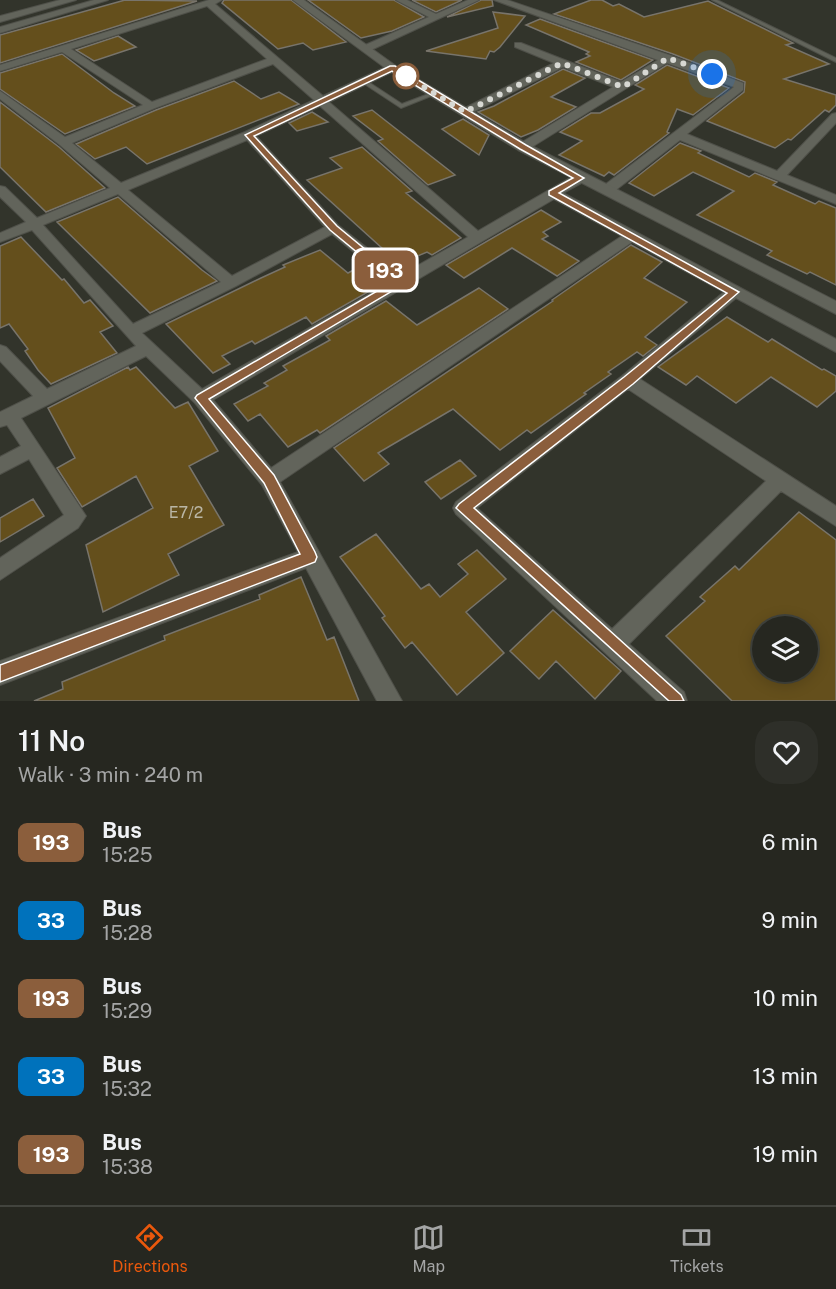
<!DOCTYPE html>
<html lang="en">
<head>
<meta charset="utf-8">
<style>
	body { margin:0; font-family:"Public Sans",sans-serif; background:#2e2f29; color:#f1f3f6; height:100vh; display:flex; flex-direction:column; font-size:22px; white-space:nowrap }
	* { box-sizing:border-box; margin:0 }
	p { font-size:20px; color:#a4a5a5 }
	.icon { flex:none; width:33px; height:33px; fill:none; stroke:currentColor; stroke-width:2; stroke-linecap:round; stroke-linejoin:round }
	.map { position:relative; height:701px; overflow:hidden }
	.sheet { display:flex; flex-direction:column; background:#262720; flex:1 }
	.sheet>* { flex:none }
	.badge { padding:0 12px; border-radius:9px; font-size:21px; line-height:39px }
	.tools { position:absolute; left:752px; top:616px; display:grid; gap:12px }
	.tools a { display:grid; place-items:center; width:66px; height:66px; border-radius:50%; background:#262720; box-shadow:0 3px 15px #0003,0 0 0 2px #42443e; font-size:30px }
	.you { position:absolute; width:30px; height:30px; margin:-15px; border:4px solid #fff; border-radius:50%; background:#1a73e8; box-shadow:0 0 0 9px #1a73e833 }
	.map>.badge { position:absolute; translate:-50% -50%; box-shadow:0 0 0 3px #fff }
	.round { display:grid; place-items:center; flex:none; width:63px; height:63px; border-radius:24px; background:#2e2f29 }
	.overview { display:flex; align-items:center; justify-content:space-between; height:102px; padding:0 18px }
	h1 { font-size:28px; font-weight:600; line-height:45px }
	ul { padding:0; list-style:none }
	li { display:flex; align-items:center; gap:18px; height:78px; padding:0 18px }
	li div { flex:1 }
	li b { display:block; font-size:22px }
	li em { font-style:normal }
	li .badge { min-width:66px; font-weight:700; text-align:center }
	.dock { display:flex; justify-content:space-around; align-items:center; height:84px; border-top:2px solid #42443e; background:#262720; font-size:16px; color:#a4a5a5 }
	.dock a { display:grid; justify-items:center; gap:3px }
	.dock .selected { color:#ea580c }
	.map>svg:first-child { display:block }
</style>
</head>
<body>
<div class="map">
<svg width="836" height="701" viewBox="0 0 836 701">
	<rect width="100%" height="100%" fill="#32342b"/>
	<!-- building -->
	<path fill="#644f1c" stroke="#78746b" stroke-width="1.5" fill-rule="evenodd" d="M125,0L197,1L0,63V35Z
		M224,0H291L346,42L313,50L303,43L278,49L222,3Z
		M308,0H394L424,17L392,31L361,38Z
		M412,0H462L436,12Z
		M481,0H492L493,6L447,17Z
		M591,0H602L613,6L619,4L644,17L708,1L793,43L786,45L829,64L784,79L836,95V105L829,112L825,110L791,140L788,139L775,148L707,121L744,92L745,82L673,54L554,14Z
		M493,12L525,16L500,47L494,52L490,51L486,59L426,51L498,28Z
		M540,19L653,60L621,80L576,62L590,56L586,54L589,52L526,25Z
		M118,36L136,47L94,61L76,50Z
		M62,54L114,93L135,106L65,134L0,89V73Z
		M667,65L729,88L693,115L677,109L667,132L669,133L614,175L609,172L604,176L559,155L582,141L560,132L591,113H600L644,89L635,85Z
		M563,69L585,78L551,97L576,107L538,130L521,137L478,112L494,106Z
		M234,81L261,99L279,92L299,104L147,164L126,147L95,159L76,144L156,110Z
		M0,102L59,147L105,188L46,212L0,167Z
		M372,110L455,175L428,185L378,141L383,139L353,116Z
		M312,112L328,122L297,131L289,123Z
		M463,119L489,135L479,155L442,129Z
		M680,143L701,151L698,153L749,177L755,173L777,182L773,185L815,204L819,201L836,208V285L810,272L807,274L767,255L772,251L697,215L734,191L693,172L654,196L629,183Z
		M362,147L412,191L406,193L461,238L432,255L427,252L394,266L376,252L383,249L307,180L342,168L330,158Z
		M118,197L202,270L217,281L150,313L57,222Z
		M541,210L561,222L543,232L548,236L542,239L579,261L557,276L512,248L464,278L446,265Z
		M21,237L62,280L64,279L84,303L90,300L113,326L100,332L117,353L51,384L38,370L25,351L28,349L9,324L0,328V246Z
		M631,245L662,262L644,278L687,302L645,337L657,345L643,356L637,352L608,372L611,374L584,393L586,394L531,433L527,430L500,450L453,409L378,453L389,464L364,481L334,448L553,301L552,300Z
		M320,250L348,273L365,264L377,274L363,279L375,288L312,324L306,317L255,344L252,341L222,356L230,364L213,373L166,324L261,278L285,267L283,265Z
		M479,288L508,309L320,433L317,430L288,447L260,414L248,421L234,404L268,386L264,383L287,370L283,366L330,340L326,336L386,301L417,325Z
		M727,317L768,342L772,339L822,370L824,369L836,376V391L817,407L771,377L736,403L697,376L686,385L658,367Z
		M128,367L130,370L136,367L175,408L188,402L218,451L189,466L224,525L168,554L179,575L103,612L86,545L153,508L136,476L82,507L57,468L75,458L48,408Z
		M460,460L476,476L441,499L425,482Z
		M33,499L44,516L0,542V518Z
		M799,512L836,540V701H732L666,636L705,601L700,597L735,566L739,570ZM762,627H807V672H762Z
		M376,534L421,589L429,584L440,597L468,574L458,564L477,550L506,579L466,612L504,653L457,695L412,642L405,648L382,618L385,616L340,557Z
		M301,577L327,640L334,637L359,701H34L63,689L62,682L165,640L164,636L260,599L259,595Z
		M553,610L621,671L595,699L556,661L539,679L510,651Z"/>
	<g fill="none" stroke-linecap="round" stroke-linejoin="round">
		<defs>
			<path id="lane" d="M712,0H717L836,58V62Z
				M363,81H367L402,104L431,93L436,94L401,108L363,83Z"/>
			<path id="street" d="M94,0H108L0,33V27Z
				M209,0H222L215,4L323,96L388,66H396V70L329,102L478,231L575,175H585L586,178L585,181L563,193L836,339V352L736,298L640,379L836,506V526L781,491L629,644L684,692L687,701H657L456,514L453,508L456,502L622,376L724,292L632,242L280,482L402,701H377L306,568L0,685V661L298,552L262,485L195,403L146,356L21,418L86,516L78,528L0,580V558L64,515L29,459L0,474V457L21,446L7,425L0,427V412L33,396L0,361V345L6,347L47,389L136,346L32,230L0,242V233L26,222L0,197V186L5,187L37,218L110,188L60,145L0,99V91L65,137L143,105L62,52L0,71V65ZM207,6L267,59L152,102L71,49ZM273,64L314,100L245,132L121,183L72,143L155,108ZM320,106L468,237L401,275L338,225L256,136ZM247,140L325,227L232,276L128,190ZM118,194L221,282L133,324L43,225ZM554,199L622,236L271,468L213,400ZM332,234L390,282L202,389L142,333L236,286ZM628,389L766,481L612,629L477,508Z
				M396,0H407L436,14L468,0H479L371,50H363V46L429,17Z
				M494,0H507L672,56L743,83V90L687,134L777,171L832,114L836,113V123L787,175L836,195V204L680,140L612,193H602L600,190L602,187L734,87L667,63L527,150H519V144L613,87L563,67L469,114H461V110L554,63L515,47V43H521L621,82L658,60Z"/>
			<path id="secondary" d="M60,0H76L0,22V16Z
				M293,0H304L396,66L528,144L836,301V314L518,150L388,70Z"/>
		</defs>
		<!-- lane casing -->
		<use href="#lane" stroke="#4f5049" stroke-width="2"/>
		<!-- street casing -->
		<use href="#street" stroke="#4f5049" stroke-width="2"/>
		<!-- secondary casing -->
		<use href="#secondary" stroke="#4f5049" stroke-width="2"/>
		<!-- lane -->
		<use href="#lane" fill="#62645b" fill-rule="evenodd"/>
		<!-- street -->
		<use href="#street" fill="#62645b" fill-rule="evenodd"/>
		<!-- secondary -->
		<use href="#secondary" fill="#62645b" fill-rule="evenodd"/>
	</g>
	<!-- line -->
	<path fill="#8b5e3c" stroke="#fff" stroke-width="1.5" d="M390,66H395L526,145L584,178L559,193L739,292L633,384L474,508L681,695L684,701H669L456,508L459,504L624,377L727,293L549,195V191L573,178L520,149L392,71L254,136L337,226L406,283L209,399L274,475L315,552L317,557L315,562L0,682V665L300,554L264,483L195,398L197,395L393,282L330,230L245,135Z"/>
	<g fill="none" stroke-linecap="round" stroke-linejoin="round">
		<!-- walk -->
		<path stroke="#d7d8d3" stroke-width="6" stroke-dasharray="0 10.8" d="M406,76L465,112L562,63L623,87L668,58L712,74"/>
	</g>
	<!-- markers -->
	<circle fill="#fff" stroke="#8b5e3c" stroke-width="3" cx="406" cy="76" r="12"/>
	<g text-anchor="middle" dominant-baseline="central" stroke-width="6" stroke-linejoin="round" paint-order="stroke">
		<!-- near-number labels -->
		<g font-size="16" fill="#bab6a5">
			<text x="186" y="512">E7/2</text>
		</g>
	</g>
</svg>
<div class="tools">
<a><svg class="icon" aria-label="layers" viewBox="0 0 24 24"><path d="M12 4l9 5-9 5-9-5zM3 14l9 5 9-5"/></svg></a>
</div>
<div class="you" style="left:712px;top:74px"></div>
<b class="badge" style="left:385px;top:270px;background:#8b5e3c;color:#fff">193</b>
</div>
<section class="sheet">
<div class="overview"><div><h1>11 No</h1><p>Walk · 3 min · 240 m</p></div><a class="round"><svg class="icon" aria-label="heart" viewBox="0 0 24 24"><path d="M12 20l-8-8c-3-5 5-10 8-4 3-6 11-1 8 4z"/></svg></a></div>
<ul>
<li><span class="badge" style="background:#8b5e3c;color:#fff">193</span><div><b>Bus</b><p>15:25</p></div><em>6 min</em></li>
<li><span class="badge" style="background:#0072bc;color:#fff">33</span><div><b>Bus</b><p>15:28</p></div><em>9 min</em></li>
<li><span class="badge" style="background:#8b5e3c;color:#fff">193</span><div><b>Bus</b><p>15:29</p></div><em>10 min</em></li>
<li><span class="badge" style="background:#0072bc;color:#fff">33</span><div><b>Bus</b><p>15:32</p></div><em>13 min</em></li>
<li><span class="badge" style="background:#8b5e3c;color:#fff">193</span><div><b>Bus</b><p>15:38</p></div><em>19 min</em></li>
</ul>
</section>
<nav class="dock">
<a class="selected"><svg class="icon" aria-label="directions" viewBox="0 0 24 24"><path d="M12 3l9 9-9 9-9-9zM9 14v-3h6M13 9l2 2-2 2"/></svg>Directions</a>
<a><svg class="icon" aria-label="map" viewBox="0 0 24 24"><path d="M3 6l6-2 6 2 6-2v14l-6 2-6-2-6 2zM9 4v14M15 6v14"/></svg>Map</a>
<a><svg class="icon" aria-label="tickets" viewBox="0 0 24 24"><path d="M3 7h18v10H3zM15 7v10"/></svg>Tickets</a>
</nav>
</body>
</html>
